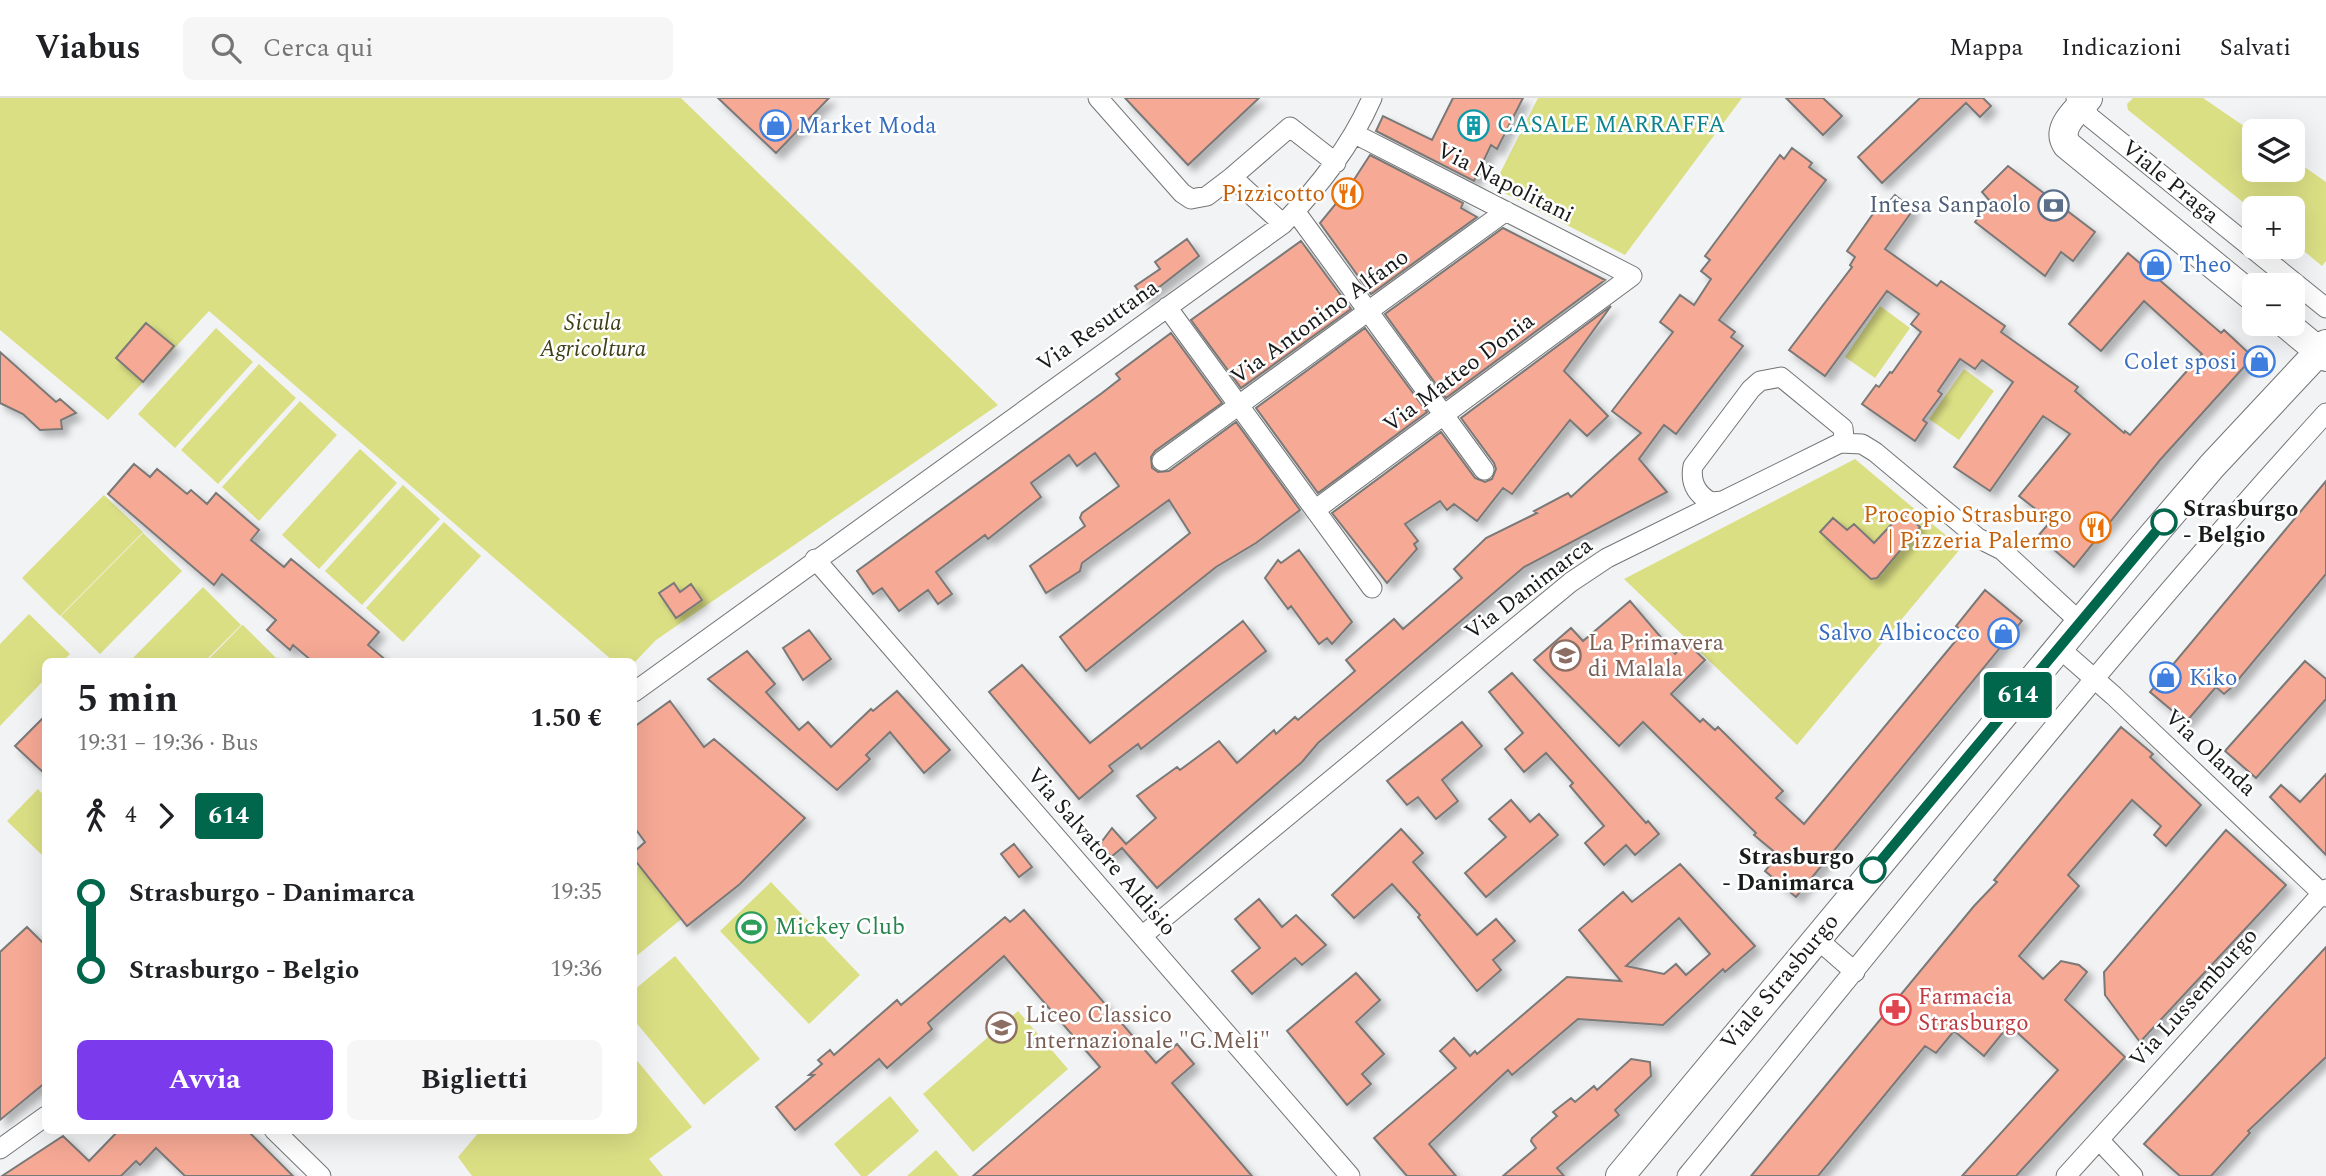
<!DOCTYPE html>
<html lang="it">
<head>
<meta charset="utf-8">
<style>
	body { margin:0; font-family:Spectral,serif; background:#f6f6f6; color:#202124; height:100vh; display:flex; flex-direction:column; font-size:26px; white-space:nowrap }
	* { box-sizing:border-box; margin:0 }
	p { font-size:23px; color:#757577 }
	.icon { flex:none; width:38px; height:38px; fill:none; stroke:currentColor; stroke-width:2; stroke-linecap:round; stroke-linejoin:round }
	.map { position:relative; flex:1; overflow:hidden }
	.sheet { position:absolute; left:42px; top:560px; width:595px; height:476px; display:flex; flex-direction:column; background:#fff; border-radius:10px; box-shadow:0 7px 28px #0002 }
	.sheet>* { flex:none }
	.badge { padding:0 14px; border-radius:5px; font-size:24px; line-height:46px }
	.controls { position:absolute; left:2242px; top:21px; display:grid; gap:14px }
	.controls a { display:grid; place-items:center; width:63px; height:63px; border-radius:10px; background:#fff; box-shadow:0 7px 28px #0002; font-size:35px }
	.map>.badge { position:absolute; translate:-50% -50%; box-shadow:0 0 0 4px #fff }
	.legs { display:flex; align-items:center; gap:10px; height:77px; padding:0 35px; font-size:23px }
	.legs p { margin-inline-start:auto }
	.summary { display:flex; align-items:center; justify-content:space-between; height:119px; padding:0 35px }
	h1 { font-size:38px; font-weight:700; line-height:52px }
	.primary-button { display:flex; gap:14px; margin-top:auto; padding:14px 35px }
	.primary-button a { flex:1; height:80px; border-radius:10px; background:#7c3aed; color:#fff; font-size:28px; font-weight:700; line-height:80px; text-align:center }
	.primary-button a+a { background:#f6f6f6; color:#202124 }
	ul { padding:0 35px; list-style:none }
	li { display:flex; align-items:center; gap:24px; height:77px; font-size:26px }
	li i { display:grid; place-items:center; width:10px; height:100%; margin:0 9px; background:currentColor }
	li i::after { content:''; width:18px; height:18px; margin:-9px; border:5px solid; border-radius:50%; background:#fff }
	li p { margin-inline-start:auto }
	li:first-child i { background:linear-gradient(#0000 50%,currentColor 0) }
	li:last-child i { background:linear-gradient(currentColor 50%,#0000 0) }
	header { display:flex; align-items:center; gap:42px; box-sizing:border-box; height:98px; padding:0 35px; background:#fff; border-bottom:2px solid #e0e0e0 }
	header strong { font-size:33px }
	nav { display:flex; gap:38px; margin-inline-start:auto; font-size:24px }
	.search { width:490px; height:63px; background:#f6f6f6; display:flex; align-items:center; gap:18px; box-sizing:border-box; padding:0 24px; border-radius:10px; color:#757577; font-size:26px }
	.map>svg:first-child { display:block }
</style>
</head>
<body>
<header>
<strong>Viabus</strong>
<div class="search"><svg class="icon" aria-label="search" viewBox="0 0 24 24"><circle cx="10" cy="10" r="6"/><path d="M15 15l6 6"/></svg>Cerca qui</div>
<nav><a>Mappa</a><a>Indicazioni</a><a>Salvati</a></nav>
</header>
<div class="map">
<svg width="2326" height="1078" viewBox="0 0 2326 1078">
	<defs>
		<filter id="shadow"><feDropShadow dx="6" dy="6" stdDeviation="3.5" flood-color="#0004"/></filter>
	</defs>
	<rect width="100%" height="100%" fill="#f2f3f5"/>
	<!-- green -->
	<path fill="#dbdf84" d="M0,0H681L998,307L656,542L634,565L613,563L209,213L108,322L0,232Z
		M1538,0H1742L1625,157L1493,89Z
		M2133,0H2203L2254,35V72H2292L2293,61L2326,84V163L2322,168L2293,144L2292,110H2254V113L2128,12L2127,6Z
		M1880,208L1910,230L1875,280L1845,259Z
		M216,230L253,264L175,350L138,316Z
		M259,266L296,300L218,386L181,352Z
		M1964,271L1994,293L1959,342L1929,321Z
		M300,303L337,337L259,423L222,389Z
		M360,351L397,385L319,471L282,437Z
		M1855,361L1961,450L1797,647L1624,481Z
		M403,387L440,421L362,507L325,473Z
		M104,397L143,434L60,518L22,480Z
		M444,424L481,458L403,544L366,510Z
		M143,435L182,473L100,556L61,518Z
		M203,489L241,527L205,563H130Z
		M29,516L70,556L63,563L46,564L45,581L0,628V546Z
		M242,527H243L279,563H207Z
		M38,691L45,699V760L7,723Z
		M642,765L685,818L634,860V772Z
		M771,784L860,877L809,926L720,833Z
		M675,858L760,961L704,1007L634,922V892Z
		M1018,913L1068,971L973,1054L923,996Z
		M634,959L692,1029L649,1061L663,1078H472L458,1059L480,1033L634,1032Z
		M890,998L919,1033L867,1078H861L834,1046Z
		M936,1052L959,1078H907Z"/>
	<!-- building -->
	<path fill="#f6a995" stroke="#7a7978" stroke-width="2" fill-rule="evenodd" filter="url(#shadow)" d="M718,0H829L776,55Z
		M1125,0H1259L1188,67Z
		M1453,0H1523L1497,51L1491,47L1474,83L1376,33L1383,18L1432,42Z
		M1786,0H1823L1842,18L1823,37Z
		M1920,0H1983L1991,8L1980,19L1966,5L1882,85L1858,59Z
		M1792,50L1812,65L1809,69L1826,82L1719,222L1735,234L1731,239L1743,248L1676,336L1664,327L1639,361L1667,394L1524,469L1318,645L1302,664L1157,790L1122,750L1111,759L1100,746L1112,730L1126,746L1156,720L1137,698L1177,669L1180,672L1219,643L1237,665L1274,632L1276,636L1295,619L1298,622L1355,573L1346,562L1394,521L1403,531L1462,480L1454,471L1486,440L1537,415L1534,413L1568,395L1571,399L1641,335L1612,313L1673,234L1660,224L1680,197L1694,207L1711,181L1701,173L1710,162L1705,158L1780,57L1784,61Z
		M1370,57L1463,105L1461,110L1477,119L1371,196L1320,125L1348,91Z
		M2008,68L2095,134L2073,163L2061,154L2045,178L1975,124L1990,103L1982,94Z
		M1895,97L1913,112L1885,151L1937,188L1941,183L2005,228L2001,234L2078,289L2075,293L2124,335L2125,333L2130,337L2202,256L2144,203L2101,253L2069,226L2128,155L2221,235L2224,232L2253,259L2160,362L2074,469L2038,438L2051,423L2019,398L2070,336L2043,318L1990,393L1954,369L2013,284L1982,262L1975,271L1960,261L1938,293L1942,296L1923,322L1927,325L1915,343L1862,306L1876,287L1879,289L1890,274L1892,275L1921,234L1911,226L1919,216L1887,193L1825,278L1789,252L1852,169L1850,167L1855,159L1847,153L1875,113L1879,116Z
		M1503,130L1605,182L1446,300L1385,216Z
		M1187,141L1199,158L1144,201L1135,188L1160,171L1155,164Z
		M1301,143L1351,211L1241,290L1191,222Z
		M1611,208L1564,273L1608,318L1587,338L1570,322L1512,396L1503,390L1477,423L1454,406L1447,412L1440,403L1405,426L1418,443L1414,446L1417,451L1387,485L1332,415L1441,334L1475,380L1485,384L1492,381L1496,371L1494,365L1461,320Z
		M146,225L174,248L143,284L116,260Z
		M1365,230L1427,314L1318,395L1256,310Z
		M1171,235L1222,305L1155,353L1151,359L1152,370L1158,374L1169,373L1236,324L1300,412L1256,445L1216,469L1086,573L1060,539L1190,435L1169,402L1082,465L1080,473L1046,495L1030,468L1085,428L1080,420L1082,415L1119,388L1095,355L1077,368L1069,357L1031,385L1041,399L988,441L985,437L936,474L952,496L938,506L928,492L899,513L882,490L873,496L857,473L1102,295L1120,281L1116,276Z
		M0,254L56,304L60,301L76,315L61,322L62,331L40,332L23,316L0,305Z
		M134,366L150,379L157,371L187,396L191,392L207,406L216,395L259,432L251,442L284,469L291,461L379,534L368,547L388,564H313L293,547L290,552L267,532L276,522L222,476L214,487L108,396Z
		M2326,383V476L2233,588L2224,596L2216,589L2186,624L2150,594Z
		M1903,414L1920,429L1877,480L1871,481L1820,434L1833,420L1847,432L1854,426L1874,445Z
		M1299,452L1352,524L1332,546L1327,540L1319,546L1291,508L1288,511L1265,480L1278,462L1281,465Z
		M674,485L680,494L691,486L702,502L676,520L659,495Z
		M1985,492L2022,523L1796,799L1765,773L1778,757L1754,737L1756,735L1643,624L1619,648L1534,562L1571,530L1583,543L1630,503L1675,556L1686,544L1705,562L1671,596L1700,624L1703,621L1715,632L1718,629L1783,693L1776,700L1804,726L1963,534L1956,528Z
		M1243,523L1266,553L1141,651L1138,646L1109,668L1113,673L1079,701L989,594L1022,567L1090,645Z
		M809,532L831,561L803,582L783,550Z
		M747,553L775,586L766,594L799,632L808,624L831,649L871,611L873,613L897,593L950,652L924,675L890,634L866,657L870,661L837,692L708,581Z
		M2305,563L2326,581V601L2256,680L2225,653Z
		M1512,575L1646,725L1648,723L1659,736L1635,757L1626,747L1604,767L1585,745L1604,728L1570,688L1573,685L1546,655L1524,674L1505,651L1523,635L1489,594Z
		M670,603L704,649L714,641L805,720L740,786L687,828L634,761V754L645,744L634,729V629Z
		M46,617V677L15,648Z
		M1462,624L1482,648L1442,682L1458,703L1436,721L1418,699L1407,707L1387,683Z
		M2121,629L2153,656L2150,659L2201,707L2166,748L2154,737L2161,728L2132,702L2068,777L2079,788L2019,858L2043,881L2061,863L2079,867L2087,874L2065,902L2125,959L2016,1078H1962L2058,972L2009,927L1984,958L1954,933L1936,955L1925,948L1818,1078H1751L1974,808L1997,784L1994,782Z
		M2326,676V757L2270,699L2281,687L2300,704Z
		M1511,702L1530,724L1539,716L1558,737L1486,799L1465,775L1506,739L1489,721Z
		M1401,731L1423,755L1413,764L1477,837L1496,821L1515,843L1493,862L1501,872L1477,893L1418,819L1420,817L1392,786L1354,820L1332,797Z
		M2226,732L2286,787L2140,944L2105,897L2104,874Z
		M1014,746L1032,769L1019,779L1001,756Z
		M1680,766L1755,848L1725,874L1723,871L1663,927L1578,921L1512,977L1508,972L1429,1046L1456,1078H1407L1374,1040L1456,970L1440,953L1454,940L1470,958L1475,953L1477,956L1567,879L1621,883L1579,832L1623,794L1632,804ZM1679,820L1710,856L1686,877L1676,866L1664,876L1626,868Z
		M1259,801L1282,829L1296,817L1326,847L1302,867L1295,860L1252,896L1232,873L1260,850L1235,821Z
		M1024,812L1156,965L1177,946L1194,966L1172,985L1252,1078H973L1100,969L1004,858L928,925L932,931L887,970L879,961L795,1032L776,1009L814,977H809L822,966L818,962L830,952L834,957L897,902L901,907L1005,819L1010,824Z
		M27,829L46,848V984L0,1022V854Z
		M2326,849V959L2248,1033L2250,1035L2211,1078H2180L2144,1046Z
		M1356,875L1380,902L1356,924L1384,956L1362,976L1371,986L1347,1007L1287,933Z
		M1631,961L1650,964L1651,978L1615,1012L1619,1017L1557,1070L1564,1078H1503L1536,1050L1531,1043L1532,1040L1557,1018L1553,1014L1571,1000L1575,1004L1594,988L1597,992Z
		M119,1032H247L293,1078H185L156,1050L140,1067L136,1063L121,1078H2L63,1038L89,1063Z"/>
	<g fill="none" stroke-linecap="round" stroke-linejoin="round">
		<defs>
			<path id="street" d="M1098,0L1182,95L1191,101L1207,98L1232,79
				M2076,0L2091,20L2326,210
				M1295,113L1484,372
				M1283,126L1232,79L1290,29L1336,65
				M1167,209L1372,490
				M1162,363L1506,113
				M1723,403L1711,404C1696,396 1690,384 1693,368L1751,291L1760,283L1781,279L1843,330L1844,340L1840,345
				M1315,412L1632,178L1355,36
				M815,461L1350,1078
				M2058,549L2114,598L2326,799
				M634,594L1283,126C1319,88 1351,48 1372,0
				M1142,838L1571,484L1607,460L1840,345L1862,346L1875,354L1978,440L2002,452L2080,524
				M1816,840L1855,874
				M274,1032L321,1078
				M2099,1042L2133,1078
				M0,1051L46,1018
				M1687,1078C1897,822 2103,560 2326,315
				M2066,1078L2326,791"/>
			<path id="secondary" d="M2088,0C2077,13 2055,30 2067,47L2254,200
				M2286,226L2326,259
				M1620,1078L2142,450L2212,368L2326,246"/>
		</defs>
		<!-- street casing -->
		<use href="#street" stroke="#737475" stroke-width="21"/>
		<!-- secondary casing -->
		<use href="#secondary" stroke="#737475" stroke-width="30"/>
		<!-- street -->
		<use href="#street" stroke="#fff" stroke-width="19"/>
		<!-- secondary -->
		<use href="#secondary" stroke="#fff" stroke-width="28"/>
	</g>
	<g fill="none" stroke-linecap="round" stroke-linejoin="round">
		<defs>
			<path id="line-1" d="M1873,772L2164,424"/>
		</defs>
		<!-- line-1 casing -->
		<use href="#line-1" stroke="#fff" stroke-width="16"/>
		<!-- line-1 -->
		<use href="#line-1" stroke="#00664c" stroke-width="10"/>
	</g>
	<!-- icons -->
	<defs>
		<symbol id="building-ring" viewBox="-11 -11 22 22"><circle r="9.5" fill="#fff" stroke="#0f9aa8" stroke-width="1.5"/><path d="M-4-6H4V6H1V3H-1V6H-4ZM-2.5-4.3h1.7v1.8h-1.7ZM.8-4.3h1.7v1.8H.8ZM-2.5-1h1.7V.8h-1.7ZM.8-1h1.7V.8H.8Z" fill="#0f9aa8"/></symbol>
		<symbol id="shop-ring" viewBox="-11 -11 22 22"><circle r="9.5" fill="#fff" stroke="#3f7fe0" stroke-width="1.5"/><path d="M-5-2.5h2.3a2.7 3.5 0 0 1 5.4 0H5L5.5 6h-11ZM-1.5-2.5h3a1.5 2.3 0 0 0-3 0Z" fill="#3f7fe0"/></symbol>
		<symbol id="restaurant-ring" viewBox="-11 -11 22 22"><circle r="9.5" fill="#fff" stroke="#e8710a" stroke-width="1.5"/><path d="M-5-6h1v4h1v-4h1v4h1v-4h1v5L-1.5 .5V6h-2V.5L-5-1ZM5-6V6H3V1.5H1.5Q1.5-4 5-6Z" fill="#e8710a"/></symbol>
		<symbol id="bank-ring" viewBox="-11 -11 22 22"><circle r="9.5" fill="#fff" stroke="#5c6f8a" stroke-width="1.5"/><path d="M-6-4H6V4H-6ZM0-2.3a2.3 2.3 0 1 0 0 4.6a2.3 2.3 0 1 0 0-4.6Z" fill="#5c6f8a"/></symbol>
		<symbol id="school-ring" viewBox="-11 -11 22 22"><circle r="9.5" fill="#fff" stroke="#8d6e63" stroke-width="1.5"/><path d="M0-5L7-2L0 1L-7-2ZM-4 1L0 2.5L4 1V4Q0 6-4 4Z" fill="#8d6e63"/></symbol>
		<symbol id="stadium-ring" viewBox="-11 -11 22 22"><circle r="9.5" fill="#fff" stroke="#2e9e5b" stroke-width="1.5"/><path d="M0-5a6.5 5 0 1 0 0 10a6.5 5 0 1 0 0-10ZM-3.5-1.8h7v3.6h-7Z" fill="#2e9e5b"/></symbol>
		<symbol id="pharmacy-ring" viewBox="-11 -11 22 22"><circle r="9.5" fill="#fff" stroke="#e0444e" stroke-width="1.5"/><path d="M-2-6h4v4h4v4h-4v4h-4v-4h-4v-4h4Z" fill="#e0444e"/></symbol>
	</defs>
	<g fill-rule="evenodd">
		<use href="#building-ring" x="1456" y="10" width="35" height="35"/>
		<use href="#shop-ring" x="758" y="10" width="35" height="35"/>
		<use href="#restaurant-ring" x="1330" y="78" width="35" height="35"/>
		<use href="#bank-ring" x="2036" y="90" width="35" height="35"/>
		<use href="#shop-ring" x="2138" y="150" width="35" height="35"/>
		<use href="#shop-ring" x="2242" y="246" width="35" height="35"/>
		<use href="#restaurant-ring" x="2078" y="412" width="35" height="35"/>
		<use href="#shop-ring" x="1986" y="518" width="35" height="35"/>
		<use href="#school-ring" x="1548" y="540" width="35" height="35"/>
		<use href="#shop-ring" x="2148" y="562" width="35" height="35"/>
		<use href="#stadium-ring" x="734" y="812" width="35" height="35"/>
		<use href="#pharmacy-ring" x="1878" y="894" width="35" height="35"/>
		<use href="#school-ring" x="984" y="912" width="35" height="35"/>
	</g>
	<!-- markers -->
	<g fill="#fff" stroke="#00664c" stroke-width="3.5">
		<circle cx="2164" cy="424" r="12"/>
		<circle cx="1873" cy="772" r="12"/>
	</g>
	<g text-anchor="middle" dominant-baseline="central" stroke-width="5" stroke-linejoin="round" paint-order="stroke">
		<!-- culture labels -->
		<g font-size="23" fill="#0d838f" stroke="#fff" text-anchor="start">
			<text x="1497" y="27">CASALE MARRAFFA</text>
		</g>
		<!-- shop labels -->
		<g font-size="23" fill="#366cbe" stroke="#fff" text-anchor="start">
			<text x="798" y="28">Market Moda</text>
			<text x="2179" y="167">Theo</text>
			<text x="2237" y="264" text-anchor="end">Colet sposi</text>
			<text x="1980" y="535" text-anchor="end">Salvo Albicocco</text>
			<text x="2189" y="580">Kiko</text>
		</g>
		<!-- street labels -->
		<g font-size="23" fill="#191a1a" stroke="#fff">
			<text transform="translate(2170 84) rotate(39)">Viale Praga</text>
			<text transform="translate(1505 85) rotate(27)">Via Napolitani</text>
			<text transform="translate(1320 219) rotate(-36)">Via Antonino Alfano</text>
			<text transform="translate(1098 228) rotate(-35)">Via Resuttana</text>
			<text transform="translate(1459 275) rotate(-37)">Via Matteo Donia</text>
			<text transform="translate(1529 491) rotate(-37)">Via Danimarca</text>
			<text transform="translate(2210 655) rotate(43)">Via Olanda</text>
			<text transform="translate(1101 754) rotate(49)">Via Salvatore Aldisio</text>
			<text transform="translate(1780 884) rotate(-50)">Viale Strasburgo</text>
			<text transform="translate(2194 900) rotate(-48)">Via Lussemburgo</text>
		</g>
		<!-- food labels -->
		<g font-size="23" fill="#c56008" stroke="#fff" text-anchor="end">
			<text x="1325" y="96">Pizzicotto</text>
			<text x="2072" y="417">Procopio Strasburgo<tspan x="2072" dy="26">| Pizzeria Palermo</tspan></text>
		</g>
		<!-- service labels -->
		<g font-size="23" fill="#4e5e75" stroke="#fff" text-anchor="end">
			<text x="2031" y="107">Intesa Sanpaolo</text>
		</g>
		<!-- park labels -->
		<g font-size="23" font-style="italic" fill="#3e3f16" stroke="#fff">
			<text x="593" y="225">Sicula<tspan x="593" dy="26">Agricoltura</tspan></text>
		</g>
		<!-- stop labels -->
		<g font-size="23" font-weight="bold" fill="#191a1a" stroke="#fff" text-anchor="start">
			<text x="2183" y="411">Strasburgo<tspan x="2183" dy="26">- Belgio</tspan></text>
			<text x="1854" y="759" text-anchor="end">Strasburgo<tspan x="1854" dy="26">- Danimarca</tspan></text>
		</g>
		<!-- education labels -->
		<g font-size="23" fill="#785e54" stroke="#fff" text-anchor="start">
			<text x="1588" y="545">La Primavera<tspan x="1588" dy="26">di Malala</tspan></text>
			<text x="1025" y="917">Liceo Classico<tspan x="1025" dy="26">Internazionale "G.Meli"</tspan></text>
		</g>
		<!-- leisure labels -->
		<g font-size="23" fill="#27864d" stroke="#fff" text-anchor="start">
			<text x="775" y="829">Mickey Club</text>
		</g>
		<!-- health labels -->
		<g font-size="23" fill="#be3a42" stroke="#fff" text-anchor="start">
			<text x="1918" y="899">Farmacia<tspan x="1918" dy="26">Strasburgo</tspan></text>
		</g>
	</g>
</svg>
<div class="controls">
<a><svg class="icon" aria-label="layers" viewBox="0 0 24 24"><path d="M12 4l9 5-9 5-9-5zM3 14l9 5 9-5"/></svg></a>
<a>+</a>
<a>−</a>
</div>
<b class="badge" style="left:2018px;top:597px;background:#00664c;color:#fff">614</b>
<section class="sheet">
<div class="summary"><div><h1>5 min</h1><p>19:31 – 19:36 · Bus</p></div><b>1.50 €</b></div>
<div class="legs"><svg class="icon" aria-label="walk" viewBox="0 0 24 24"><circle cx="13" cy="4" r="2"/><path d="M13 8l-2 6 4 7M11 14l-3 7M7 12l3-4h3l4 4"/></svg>4<svg class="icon" aria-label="forward" viewBox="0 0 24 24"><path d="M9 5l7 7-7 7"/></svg><b class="badge" style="background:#00664c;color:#fff">614</b></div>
<ul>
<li><i style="color:#00664c"></i><b>Strasburgo - Danimarca</b><p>19:35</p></li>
<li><i style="color:#00664c"></i><b>Strasburgo - Belgio</b><p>19:36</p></li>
</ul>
<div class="primary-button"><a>Avvia</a><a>Biglietti</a></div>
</section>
</div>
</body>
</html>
